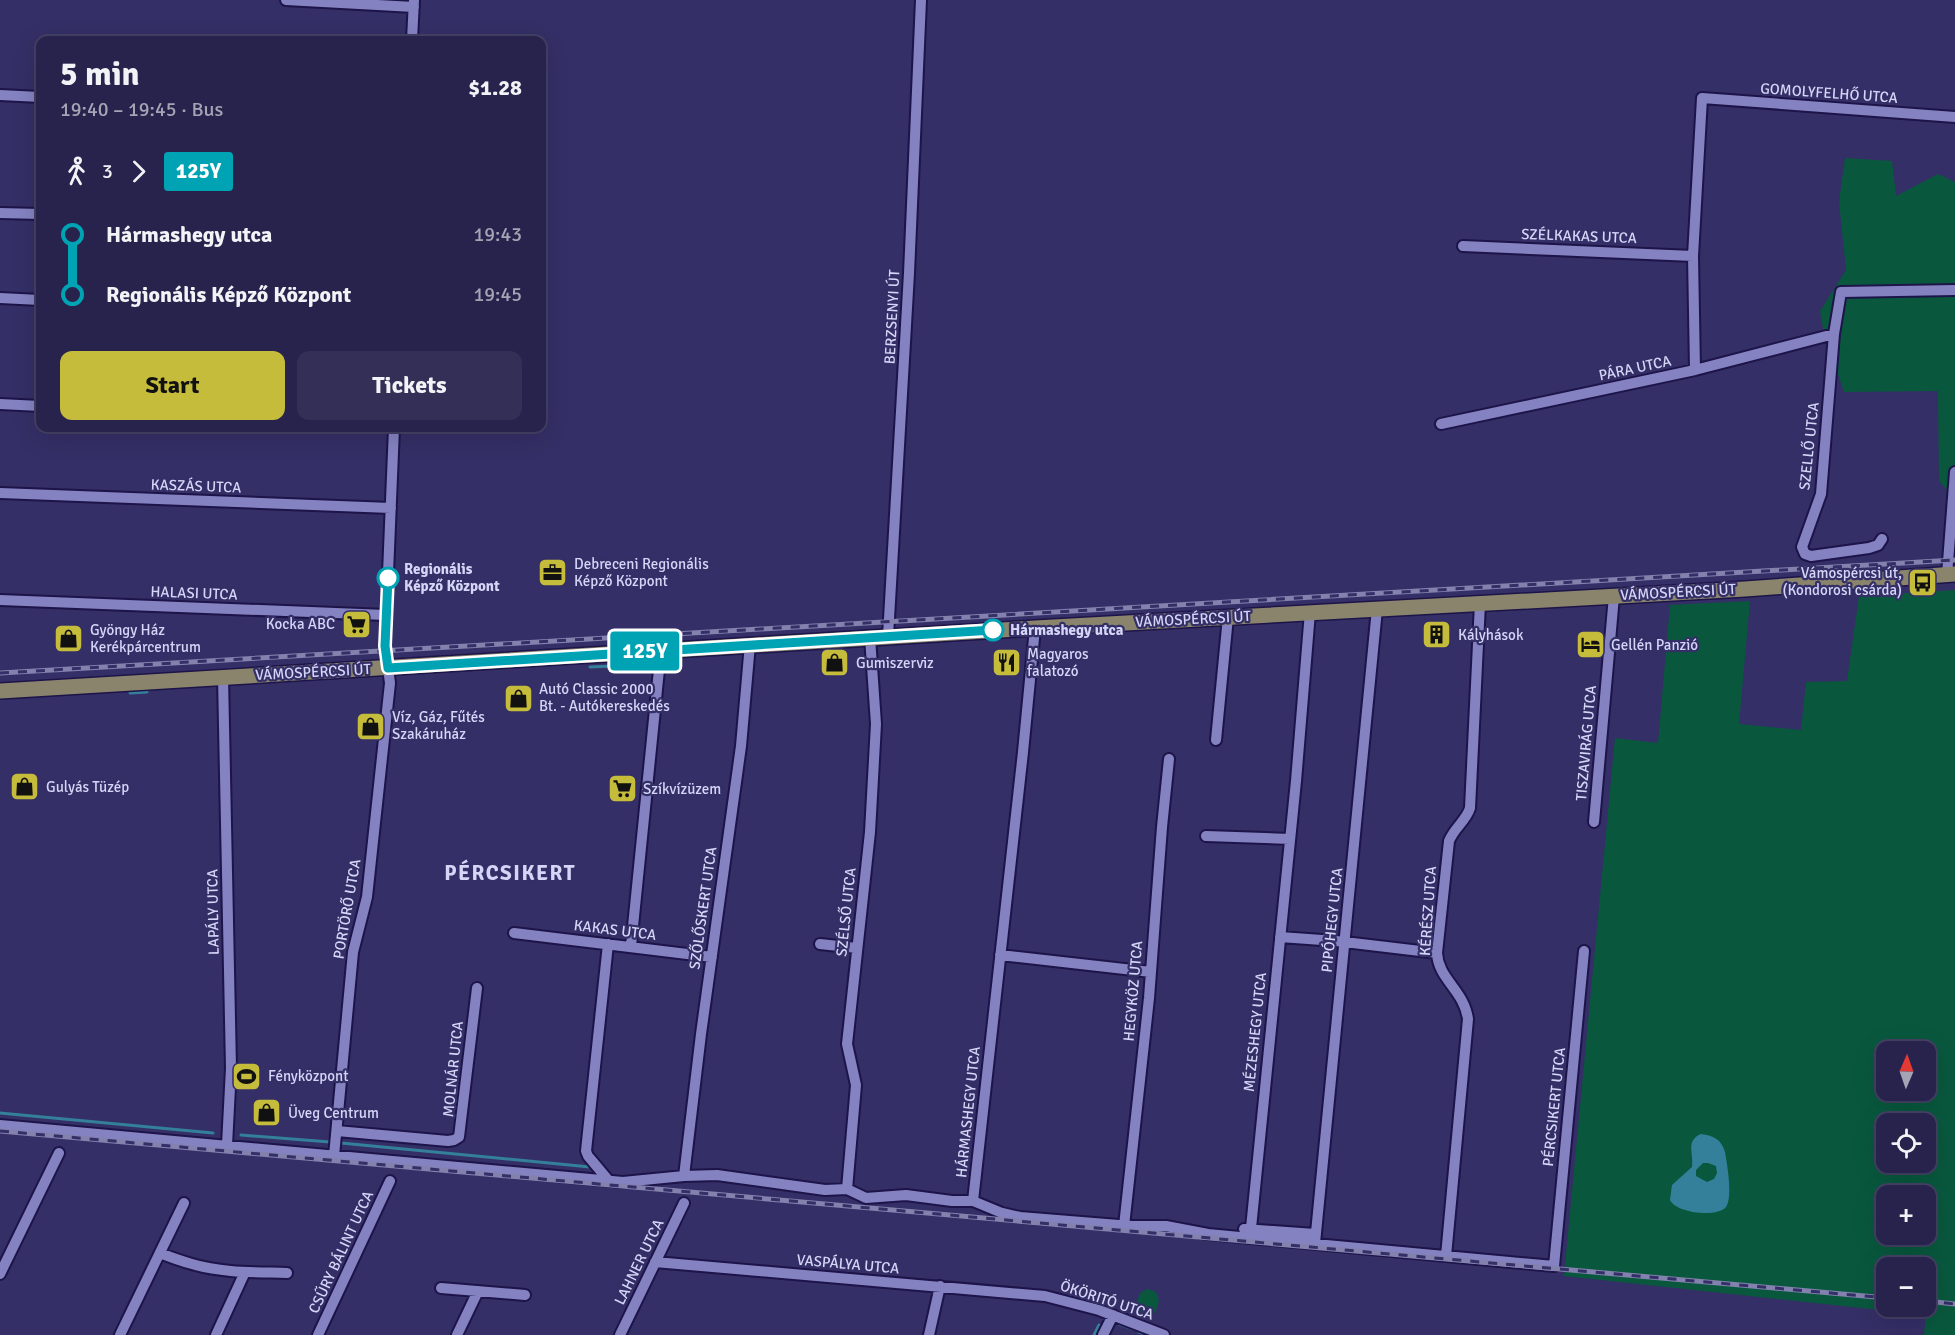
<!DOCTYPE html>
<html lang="en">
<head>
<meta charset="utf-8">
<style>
	body { margin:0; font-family:Signika,sans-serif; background:#332f56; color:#f1f3f6; height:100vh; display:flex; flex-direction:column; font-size:22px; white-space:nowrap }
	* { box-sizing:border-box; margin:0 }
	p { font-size:20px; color:#a4a4b5 }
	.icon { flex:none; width:33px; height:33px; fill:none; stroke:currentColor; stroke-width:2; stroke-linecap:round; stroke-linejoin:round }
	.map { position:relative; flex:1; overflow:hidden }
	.side { position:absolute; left:36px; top:36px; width:510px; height:396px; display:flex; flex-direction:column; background:#27234c; border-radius:12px; box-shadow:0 6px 24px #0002,0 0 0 2px #434064 }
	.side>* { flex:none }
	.badge { padding:0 12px; border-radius:4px; font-size:21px; line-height:39px }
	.needle { width:39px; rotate:2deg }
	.controls { position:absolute; left:1876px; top:1041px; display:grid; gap:12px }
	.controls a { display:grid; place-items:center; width:60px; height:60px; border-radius:12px; background:#27234c; box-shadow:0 6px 24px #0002,0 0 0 2px #434064; font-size:30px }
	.map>.badge { position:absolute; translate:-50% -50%; box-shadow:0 0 0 3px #fff }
	.legs { display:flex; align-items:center; gap:9px; height:66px; padding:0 24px; font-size:20px }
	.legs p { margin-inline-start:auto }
	.overview { display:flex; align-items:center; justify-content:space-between; height:102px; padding:0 24px }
	h1 { font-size:33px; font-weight:800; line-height:45px }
	.action { display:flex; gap:12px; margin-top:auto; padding:12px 24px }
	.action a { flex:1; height:69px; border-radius:12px; background:#c6bc3c; color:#111; font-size:24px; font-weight:800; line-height:69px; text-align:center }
	.action a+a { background:#332f56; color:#f1f3f6 }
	ul { padding:0 24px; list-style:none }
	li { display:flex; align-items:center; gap:21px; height:60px; font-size:22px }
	li i { display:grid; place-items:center; width:9px; height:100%; margin:0 8px; background:currentColor }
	li i::after { content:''; width:15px; height:15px; margin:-8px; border:4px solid; border-radius:50%; background:#27234c }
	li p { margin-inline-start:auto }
	li:first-child i { background:linear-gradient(#0000 50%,currentColor 0) }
	li:last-child i { background:linear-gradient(currentColor 50%,#0000 0) }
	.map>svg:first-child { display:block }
</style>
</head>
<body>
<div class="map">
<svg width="1955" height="1335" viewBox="0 0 1955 1335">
	<rect width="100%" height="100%" fill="#342f66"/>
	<!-- green -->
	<path fill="#09583e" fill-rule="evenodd" d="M1845,158L1892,161L1896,196L1938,174L1955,182V499L1939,481L1938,391L1844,392L1824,334L1820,311L1846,270L1839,202Z
		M1955,590V1335H1924L1926,1315L1564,1276L1615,738L1658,743L1670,605L1750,601L1739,724L1801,730L1806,682L1847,681L1859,596ZM1887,1052H1926V1090H1887ZM1887,1124H1926V1162H1887ZM1887,1196H1926V1234H1887ZM1887,1268H1926V1306H1887Z
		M1148,1289L1156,1292L1159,1301L1155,1313L1145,1317L1138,1313L1136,1303L1141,1292Z"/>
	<!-- water -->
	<path fill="#34809b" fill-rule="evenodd" d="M1701,1134C1714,1136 1721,1139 1725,1152C1727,1163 1733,1198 1726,1207C1717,1218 1676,1213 1670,1200L1672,1185L1692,1167C1694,1153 1685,1141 1701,1134ZM1703,1163H1708L1716,1166L1717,1173L1714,1179L1707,1182L1696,1176V1170Z"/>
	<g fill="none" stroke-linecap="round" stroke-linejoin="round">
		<!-- stream -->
		<path stroke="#34809b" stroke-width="3" d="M590,667L614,666
			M130,693L147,692
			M0,1113L213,1133
			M241,1135L330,1142
			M341,1143L590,1167
			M1119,1324L1133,1329
			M1139,1332L1142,1333
			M1094,1335L1099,1325"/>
		<defs>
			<path id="minor" d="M286,0L414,7
				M412,40L414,0
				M0,95L40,97
				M0,213L40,214
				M1463,246L1693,256
				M0,298L40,300
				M1695,370L1693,256L1702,98L1955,117
				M0,404L40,406
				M1441,424L1695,370L1834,334
				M0,493L391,508
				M1882,539L1878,545L1869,548L1811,556L1805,554L1802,547L1821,494L1834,334L1841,292L1955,290
				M1947,575L1955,472
				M0,600L386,615
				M888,636L909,273L921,0
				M223,677L231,1068L227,1145
				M1216,740L1228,617
				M1594,822L1614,596
				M1206,836L1290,839
				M514,933L712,957
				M1280,937L1336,941L1437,953
				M608,944L586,1151L588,1156L609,1181
				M820,944L857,948
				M631,946L661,650
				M1000,955L1151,972
				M0,1125L623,1182L684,1176L717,1175L825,1190L847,1189L866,1198L906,1195L952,1201H973L1002,1213L1020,1217L1131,1226H1166L1208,1234L1554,1266L1584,951
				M337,1131L448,1141L454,1140L459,1137L477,988
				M334,1156L353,952L367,897L390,683L385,646L394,428
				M684,1176L701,1034L741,746L750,644
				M847,1189L856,1085L847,1044L870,832L876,724L870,637
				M973,1201L1023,752L1035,628
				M1124,1226L1149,998L1162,827L1169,759
				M1251,1228L1296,781L1310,612
				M1244,1229L1315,1234
				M1315,1243L1377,609
				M160,1253C170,1257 181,1261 192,1264C222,1273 255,1272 287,1273
				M1446,1256L1468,1019C1464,990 1438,979 1437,953L1449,841C1454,828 1466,821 1470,808L1480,603
				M655,1262L1045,1296L1099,1310L1164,1335
				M0,1274L59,1153
				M441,1288L525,1295
				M120,1335L184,1203
				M216,1335L245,1272
				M318,1335L390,1181
				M457,1335L478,1291
				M620,1335L684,1203
				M929,1335L940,1286
				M1103,1335L1113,1315"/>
			<path id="major" d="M0,691L1035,628L1745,589L1955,574"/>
		</defs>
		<!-- minor casing -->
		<use href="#minor" stroke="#1d1449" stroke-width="14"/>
		<!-- major casing -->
		<use href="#major" stroke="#1d1449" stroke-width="18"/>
		<!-- minor -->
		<use href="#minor" stroke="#8482c1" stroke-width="10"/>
		<!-- major -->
		<use href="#major" stroke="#89846b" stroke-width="15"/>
		<defs>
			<path id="rail" d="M0,673L1955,560
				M0,1131L1887,1298
				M1926,1301L1955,1304"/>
		</defs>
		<!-- rail casing -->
		<use href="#rail" stroke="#8381ae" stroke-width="5"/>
		<!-- rail -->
		<use href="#rail" stroke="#342f66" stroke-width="3" stroke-dasharray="9" stroke-linecap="butt"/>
	</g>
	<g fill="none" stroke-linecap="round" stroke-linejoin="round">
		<defs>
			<path id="line-1" d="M388,578L385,646L388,668L993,630"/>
		</defs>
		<!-- line-1 casing -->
		<use href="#line-1" stroke="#fff" stroke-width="14"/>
		<!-- line-1 -->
		<use href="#line-1" stroke="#00a3b4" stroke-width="9"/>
	</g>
	<!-- icons -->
	<defs>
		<symbol id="office-square" viewBox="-11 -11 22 22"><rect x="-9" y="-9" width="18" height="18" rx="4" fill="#c6bc3c" stroke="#342f66"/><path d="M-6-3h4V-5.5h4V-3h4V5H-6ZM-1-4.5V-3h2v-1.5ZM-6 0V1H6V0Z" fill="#111"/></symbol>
		<symbol id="bus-square" viewBox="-11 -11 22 22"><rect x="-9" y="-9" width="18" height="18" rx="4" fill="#c6bc3c" stroke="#342f66"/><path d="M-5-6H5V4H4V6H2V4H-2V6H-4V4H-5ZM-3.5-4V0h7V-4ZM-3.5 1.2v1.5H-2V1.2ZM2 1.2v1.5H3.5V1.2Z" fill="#111"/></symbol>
		<symbol id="supermarket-square" viewBox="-11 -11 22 22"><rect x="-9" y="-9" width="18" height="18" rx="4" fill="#c6bc3c" stroke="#342f66"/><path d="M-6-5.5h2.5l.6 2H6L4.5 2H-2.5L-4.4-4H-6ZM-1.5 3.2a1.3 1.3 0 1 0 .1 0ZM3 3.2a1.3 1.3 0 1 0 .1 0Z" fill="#111"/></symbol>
		<symbol id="building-square" viewBox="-11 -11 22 22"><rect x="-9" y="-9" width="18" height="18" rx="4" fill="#c6bc3c" stroke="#342f66"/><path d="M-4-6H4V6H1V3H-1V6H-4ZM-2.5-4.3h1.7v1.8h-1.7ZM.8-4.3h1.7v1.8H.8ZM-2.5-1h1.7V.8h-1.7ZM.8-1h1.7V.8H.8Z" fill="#111"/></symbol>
		<symbol id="shop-square" viewBox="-11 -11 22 22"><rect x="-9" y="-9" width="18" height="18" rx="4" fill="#c6bc3c" stroke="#342f66"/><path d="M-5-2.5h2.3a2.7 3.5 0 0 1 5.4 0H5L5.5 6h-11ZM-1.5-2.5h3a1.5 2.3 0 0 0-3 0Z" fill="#111"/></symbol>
		<symbol id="hotel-square" viewBox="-11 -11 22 22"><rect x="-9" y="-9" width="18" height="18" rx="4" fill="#c6bc3c" stroke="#342f66"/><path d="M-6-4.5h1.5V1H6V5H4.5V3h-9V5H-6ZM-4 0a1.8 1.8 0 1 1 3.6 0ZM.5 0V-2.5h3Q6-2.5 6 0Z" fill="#111"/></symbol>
		<symbol id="restaurant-square" viewBox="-11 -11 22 22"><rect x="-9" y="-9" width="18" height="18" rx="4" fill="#c6bc3c" stroke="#342f66"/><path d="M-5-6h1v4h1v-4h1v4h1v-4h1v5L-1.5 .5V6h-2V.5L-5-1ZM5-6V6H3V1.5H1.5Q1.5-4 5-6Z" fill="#111"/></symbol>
		<symbol id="stadium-square" viewBox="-11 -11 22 22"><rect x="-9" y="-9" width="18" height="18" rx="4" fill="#c6bc3c" stroke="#342f66"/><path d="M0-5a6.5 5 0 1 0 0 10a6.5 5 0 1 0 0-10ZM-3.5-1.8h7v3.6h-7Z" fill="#111"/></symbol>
	</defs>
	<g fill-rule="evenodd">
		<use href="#office-square" x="536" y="556" width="33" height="33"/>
		<use href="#bus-square" x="1906" y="566" width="33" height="33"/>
		<use href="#supermarket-square" x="340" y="608" width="33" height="33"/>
		<use href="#building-square" x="1420" y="618" width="33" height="33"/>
		<use href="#shop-square" x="52" y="622" width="33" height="33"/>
		<use href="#hotel-square" x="1574" y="628" width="33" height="33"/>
		<use href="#shop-square" x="818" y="646" width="33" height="33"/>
		<use href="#restaurant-square" x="990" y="646" width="33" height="33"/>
		<use href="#shop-square" x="502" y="682" width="33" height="33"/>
		<use href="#shop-square" x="354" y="710" width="33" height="33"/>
		<use href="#shop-square" x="8" y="770" width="33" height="33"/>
		<use href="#supermarket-square" x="606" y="772" width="33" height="33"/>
		<use href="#stadium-square" x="230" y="1060" width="33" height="33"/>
		<use href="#shop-square" x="250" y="1096" width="33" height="33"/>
	</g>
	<!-- markers -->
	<g fill="#fff" stroke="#00a3b4" stroke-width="3">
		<circle cx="388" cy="578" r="10"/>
		<circle cx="993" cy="630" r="10"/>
	</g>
	<g text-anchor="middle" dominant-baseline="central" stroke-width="4.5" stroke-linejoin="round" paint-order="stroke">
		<!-- street labels -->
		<g font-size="15" fill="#d4d5f7" stroke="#342f66">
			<text transform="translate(1829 93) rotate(4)">GOMOLYFELHŐ UTCA</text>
			<text transform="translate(1579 236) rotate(2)">SZÉLKAKAS UTCA</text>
			<text transform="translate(892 317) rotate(-87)">BERZSENYI ÚT</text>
			<text transform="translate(1635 368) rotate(-12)">PÁRA UTCA</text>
			<text transform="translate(1809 446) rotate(-84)">SZELLŐ UTCA</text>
			<text transform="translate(196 486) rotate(2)">KASZÁS UTCA</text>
			<text transform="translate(1678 592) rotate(-3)">VÁMOSPÉRCSI ÚT</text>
			<text transform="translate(194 593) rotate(2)">HALASI UTCA</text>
			<text transform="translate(1193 619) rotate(-3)">VÁMOSPÉRCSI ÚT</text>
			<text transform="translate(313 672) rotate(-3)">VÁMOSPÉRCSI ÚT</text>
			<text transform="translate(1586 743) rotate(-85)">TISZAVIRÁG UTCA</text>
			<text transform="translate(703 908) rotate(-82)">SZŐLŐSKERT UTCA</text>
			<text transform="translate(347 909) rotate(-80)">PORTÖRŐ UTCA</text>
			<text transform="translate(1428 911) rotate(-86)">KÉRÉSZ UTCA</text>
			<text transform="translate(213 912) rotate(-91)">LAPÁLY UTCA</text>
			<text transform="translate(846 912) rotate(-84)">SZÉLSŐ UTCA</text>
			<text transform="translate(1332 920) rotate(-84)">PIPÓHEGY UTCA</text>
			<text transform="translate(615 930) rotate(7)">KAKAS UTCA</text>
			<text transform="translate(1133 991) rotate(-85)">HEGYKÖZ UTCA</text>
			<text transform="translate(1255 1032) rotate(-84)">MÉZESHEGY UTCA</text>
			<text transform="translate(453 1069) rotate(-84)">MOLNÁR UTCA</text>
			<text transform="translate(1554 1107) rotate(-84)">PÉRCSIKERT UTCA</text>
			<text transform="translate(968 1112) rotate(-84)">HÁRMASHEGY UTCA</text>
			<text transform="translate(341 1252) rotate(-65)">CSŰRY BÁLINT UTCA</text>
			<text transform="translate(639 1262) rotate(-64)">LAHNER UTCA</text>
			<text transform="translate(848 1264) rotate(5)">VASPÁLYA UTCA</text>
			<text transform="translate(1107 1300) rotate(18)">ÖKÖRITÓ UTCA</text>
		</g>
		<!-- poi labels -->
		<g font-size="15" fill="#d4d5f7" stroke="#342f66" text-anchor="start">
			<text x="574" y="564">Debreceni Regionális<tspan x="574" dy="17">Képző Központ</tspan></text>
			<text x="1902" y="573" text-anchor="end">Vámospércsi út,<tspan x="1902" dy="17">(Kondorosi csárda)</tspan></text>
			<text x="335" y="624" text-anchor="end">Kocka ABC</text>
			<text x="90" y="630">Gyöngy Ház<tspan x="90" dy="17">Kerékpárcentrum</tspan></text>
			<text x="1458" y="635">Kályhások</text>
			<text x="1611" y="645">Gellén Panzió</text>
			<text x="1027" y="654">Magyaros<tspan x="1027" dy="17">falatozó</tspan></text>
			<text x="856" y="663">Gumiszerviz</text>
			<text x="539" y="689">Autó Classic 2000<tspan x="539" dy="17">Bt. - Autókereskedés</tspan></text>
			<text x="392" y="717">Víz, Gáz, Fűtés<tspan x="392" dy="17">Szakáruház</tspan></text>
			<text x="46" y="787">Gulyás Tüzép</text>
			<text x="643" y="789">Szíkvízüzem</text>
			<text x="268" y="1076">Fényközpont</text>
			<text x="288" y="1113">Üveg Centrum</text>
		</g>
		<!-- stop labels -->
		<g font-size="15" font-weight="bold" fill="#d4d5f7" stroke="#342f66" text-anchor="start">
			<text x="404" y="569">Regionális<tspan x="404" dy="17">Képző Központ</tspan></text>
			<text x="1010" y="630">Hármashegy utca</text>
		</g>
		<!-- district labels -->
		<g font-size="21" font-weight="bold" letter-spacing="1.5" fill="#d4d5f7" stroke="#342f66">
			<text x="510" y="873">PÉRCSIKERT</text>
		</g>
	</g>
</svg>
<div class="controls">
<a><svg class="needle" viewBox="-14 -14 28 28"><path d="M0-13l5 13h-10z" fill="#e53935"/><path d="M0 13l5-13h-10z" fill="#a4a4b5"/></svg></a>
<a><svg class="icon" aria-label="locate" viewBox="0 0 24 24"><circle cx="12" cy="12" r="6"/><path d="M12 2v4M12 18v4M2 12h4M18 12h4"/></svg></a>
<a>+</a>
<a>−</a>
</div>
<b class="badge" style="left:645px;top:651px;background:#00a3b4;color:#fff">125Y</b>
<section class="side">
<div class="overview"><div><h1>5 min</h1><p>19:40 – 19:45 · Bus</p></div><b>$1.28</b></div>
<div class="legs"><svg class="icon" aria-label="walk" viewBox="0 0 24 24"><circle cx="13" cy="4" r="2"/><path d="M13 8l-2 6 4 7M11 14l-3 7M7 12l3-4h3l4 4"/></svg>3<svg class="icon" aria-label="forward" viewBox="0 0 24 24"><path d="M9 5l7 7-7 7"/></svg><b class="badge" style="background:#00a3b4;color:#fff">125Y</b></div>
<ul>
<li><i style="color:#00a3b4"></i><b>Hármashegy utca</b><p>19:43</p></li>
<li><i style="color:#00a3b4"></i><b>Regionális Képző Központ</b><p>19:45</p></li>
</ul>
<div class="action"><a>Start</a><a>Tickets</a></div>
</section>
</div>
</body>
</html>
